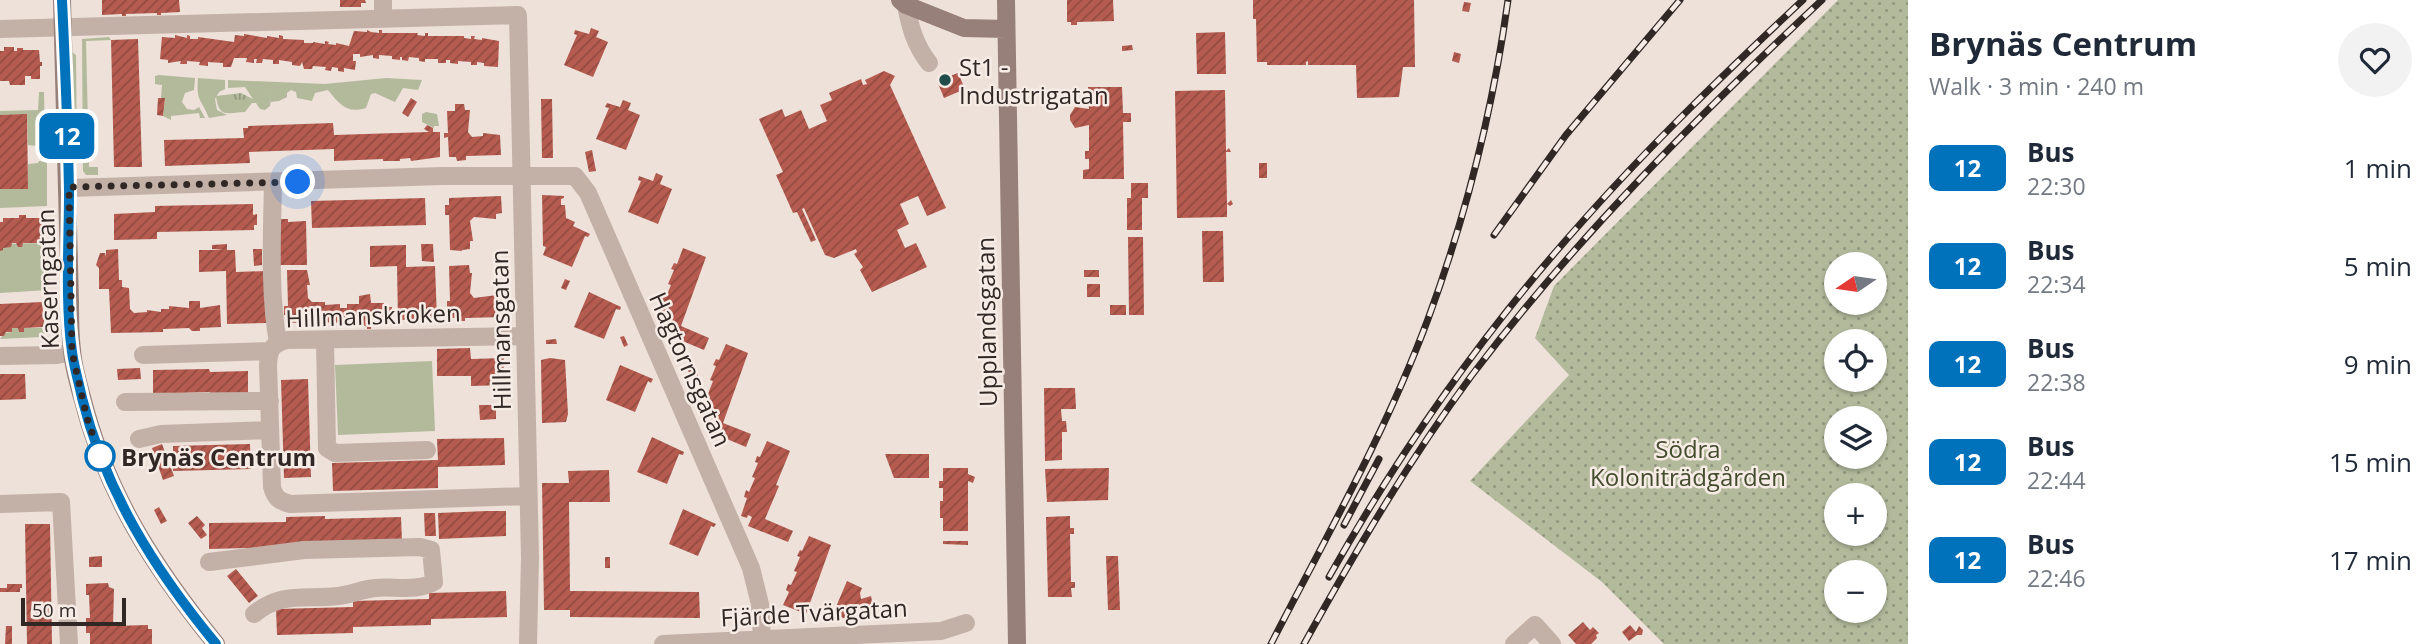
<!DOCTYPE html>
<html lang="en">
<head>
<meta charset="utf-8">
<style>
	body { margin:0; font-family:"Open Sans",sans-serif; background:#f2f2f3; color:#1f2937; height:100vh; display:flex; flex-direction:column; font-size:26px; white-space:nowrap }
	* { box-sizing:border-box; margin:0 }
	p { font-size:23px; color:#747a83 }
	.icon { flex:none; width:38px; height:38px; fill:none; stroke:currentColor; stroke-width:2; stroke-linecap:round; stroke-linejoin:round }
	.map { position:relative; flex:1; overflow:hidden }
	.drawer { display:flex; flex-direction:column; background:#fff; width:525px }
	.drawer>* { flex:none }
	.badge { padding:0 14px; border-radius:10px; font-size:24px; line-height:46px }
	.needle { width:46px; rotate:257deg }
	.controls { position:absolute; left:1824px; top:252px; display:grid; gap:14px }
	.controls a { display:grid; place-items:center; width:63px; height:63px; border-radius:50%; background:#fff; box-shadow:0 2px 5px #0004; font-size:35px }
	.scale { position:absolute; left:21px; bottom:18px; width:105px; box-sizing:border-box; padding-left:7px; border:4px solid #312826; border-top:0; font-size:19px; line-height:24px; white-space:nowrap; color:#312826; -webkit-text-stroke:5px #f6ece5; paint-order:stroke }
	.you { position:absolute; width:35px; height:35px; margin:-18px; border:5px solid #fff; border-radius:50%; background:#1a73e8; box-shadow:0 0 0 10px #1a73e833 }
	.map>.badge { position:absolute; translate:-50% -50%; box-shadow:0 0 0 4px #fff }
	.round { display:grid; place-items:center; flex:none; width:74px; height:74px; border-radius:37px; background:#f2f2f3 }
	.headline { display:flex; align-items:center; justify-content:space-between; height:119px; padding:0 21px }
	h1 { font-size:33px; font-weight:700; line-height:52px }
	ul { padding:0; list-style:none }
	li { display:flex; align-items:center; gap:21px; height:98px; padding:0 21px }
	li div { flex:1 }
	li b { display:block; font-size:26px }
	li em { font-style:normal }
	li .badge { min-width:77px; font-weight:700; text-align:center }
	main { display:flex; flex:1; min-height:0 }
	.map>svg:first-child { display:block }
</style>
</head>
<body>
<main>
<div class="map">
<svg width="1908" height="644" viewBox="0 0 1908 644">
	<defs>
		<pattern id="park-tufts" width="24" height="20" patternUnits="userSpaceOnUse" patternTransform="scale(1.75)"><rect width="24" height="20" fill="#b3ba9c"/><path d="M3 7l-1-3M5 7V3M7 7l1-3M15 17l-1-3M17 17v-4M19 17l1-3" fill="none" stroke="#92977f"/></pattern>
		<pattern id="garden-dots" width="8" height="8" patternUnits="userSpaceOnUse" patternTransform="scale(1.75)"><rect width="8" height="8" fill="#b3ba9c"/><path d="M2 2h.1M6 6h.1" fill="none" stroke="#92977f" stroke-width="1.8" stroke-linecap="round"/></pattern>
		<pattern id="building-hatch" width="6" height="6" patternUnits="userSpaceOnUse" patternTransform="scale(1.75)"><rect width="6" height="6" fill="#b55b4f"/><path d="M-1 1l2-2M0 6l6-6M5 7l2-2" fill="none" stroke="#944b41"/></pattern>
	</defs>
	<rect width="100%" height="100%" fill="#ede1d9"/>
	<!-- grass -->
	<path fill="#b3ba9c" d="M109,37L111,40L86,41L89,167H98V175H86L83,171L82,39Z
		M72,52L76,55L77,160H75Z
		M159,75L195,78L194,90L185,93L182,102L187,109L194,110L199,107L205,118H200L199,113L171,116V120L163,116L165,99L161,98L162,85L155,84V76Z
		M198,78L225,80V89L219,92L215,99L217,110L227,115L209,118C201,98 196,102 198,78Z
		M386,78L422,80L418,90L403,88L395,102L375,93L371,94L366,108C347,114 339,104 328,90L315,93L312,101L297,98L296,92L291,90L287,93V97L279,101L271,102L269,95L253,99L245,87L228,88V80L325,84Z
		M39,92H44L45,147L28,145L27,115H0V111L38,110Z
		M426,112L437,114L439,126H434V128L422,122V114Z
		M39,161L47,162V206L0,208V189H28V164L38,163Z
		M42,239L48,242L49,247L48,290L0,293V248L4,244L42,243Z
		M12,328H18L19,332H23L24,328H42L43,332H46L41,337L0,339L5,333L12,332Z
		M432,361L435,431L338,435L335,365Z"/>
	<!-- park -->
	<path fill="url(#park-tufts)" d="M262,90C269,91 272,100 270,106L265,110L260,109L256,103H252L245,112C226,113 219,118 216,96L241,93L253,99Z"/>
	<!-- garden -->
	<path fill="url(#garden-dots)" fill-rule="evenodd" d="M1838,0H1908V644H1664L1602,582L1470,481L1569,375L1535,338L1554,286ZM1836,264H1874V303H1836ZM1836,341H1874V380H1836ZM1836,418H1874V457H1836ZM1836,495H1874V534H1836ZM1836,572H1874V611H1836Z"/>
	<!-- building -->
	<path fill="url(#building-hatch)" d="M102,0H179L180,12L161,13V15H157V13L126,14V16H122V14L102,15Z
		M340,0H365L366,3H361V7H340Z
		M1067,0H1113L1114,21L1077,22V25H1071V22H1067Z
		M1253,0H1414L1415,67H1403L1399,97L1357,98L1356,65H1308V61L1306,62V65H1267V62H1257L1256,19H1253Z
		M1464,2L1471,3L1469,12L1462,11Z
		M591,28L599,31L596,37L608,42L593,77L564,65L577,35L574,34L575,30L589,34Z
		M367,30L371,32L379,33V30H382V33H418L417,35L425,36V33H428V36H464V38L471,39V36H475L474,39L482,40V38L499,41L498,67L484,66V63L477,62V65H471V62L458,61V64L450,63V60H446V63H438V59H425V62L419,61V58L409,57L408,61L402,60V57H400V60L392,59V56L379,55V59L373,58V55L360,57V54H353V61H356L355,70L344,68V72L338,71V68L332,67L331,71L325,70L326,67L313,66L312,69H304L302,62L300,66L292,65V62L279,60V64H273V60L263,59L262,63H256L257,59H254V63L246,62L247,58H234L231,67H223V63L208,62V66L199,65L200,62L187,61V64H180L181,61L168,63V60L160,59L162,37L175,38V35L187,38V35L190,36V39H198V37L234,42L235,35L244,36V34L267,38V36L279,38V35L283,36V39L304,40V43H313V42L325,44V41L329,42L328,44L336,45V43L349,46L354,31L367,32Z
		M1225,32L1226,74H1197L1196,33Z
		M138,39L142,167H114L111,40Z
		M1132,45L1133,50L1122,51V46Z
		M4,47H14V51H17V48H23V50H39L40,62H42V66H40V79H31V76H25V85H10L9,81H0V51H4Z
		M1454,52L1461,54L1459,63L1452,61Z
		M884,71L895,76L890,85L946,208L927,216L918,196L900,204L909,224L897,230L905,248L916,243L927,267L872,292L860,270L863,267L854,254L857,252L856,249L834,258L825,255L804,208L802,209L816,240L811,242L797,212L793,213L776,175L783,172L759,119L782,109L785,117L801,110L809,129L827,121L820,105L832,100L829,93L861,79L863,85L867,84L865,80Z
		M958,73L965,89L944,98L937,81Z
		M1088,87H1122L1123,113H1131V122H1123L1124,179H1083V170L1089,169V159H1085V151H1089V125L1075,128L1070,120V115L1075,107L1089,109Z
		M1225,90L1226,151L1229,148L1231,152H1226L1227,204L1231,200L1233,204L1230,206L1227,204V217L1177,218L1175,91Z
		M158,98H165L163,116L157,115Z
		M411,98L417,102L408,117L402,113Z
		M541,99H552L553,158H542Z
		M623,100L631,103L628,110L640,115L626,150L596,139L609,108L605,107L607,103L620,107Z
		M455,104H464L465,110H470L468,132L472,137L483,136V133L500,135L501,155L466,156V160L457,161L456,157H449L448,137L444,138V133H448L447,111H455Z
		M27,114L28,189H0V115Z
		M333,123L334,135L429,132L424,129L427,125L433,128V132H440V157L411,161L410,158L400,159V161H383V159L334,161V149L249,152L250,163L165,166L164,140L244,138L243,128H248V126Z
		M592,150L596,171L589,172L585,152Z
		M1259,163H1267V178H1259Z
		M656,173L663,176L660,184L672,189L658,224L628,212L641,181L638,180L639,176L653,181Z
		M1131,183H1148V198H1142V230H1127V198H1131Z
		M542,195L564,196V198L561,199V205H565L566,218L575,222L573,226L590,234L588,237L585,236L572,267L543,255L546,247L543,246Z
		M501,196L502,213L496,214V219L474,217L470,221L473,241H470V249L462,250V251L450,250L449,215H445V205H449V198Z
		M425,198L426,225L312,228L311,201Z
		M253,204V215L257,214V225H254V230L157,232V239L114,240V214L155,212V206Z
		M19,215H26V218H42V227H45L46,234H42V243H23L22,247H18L16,243H12L11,247L3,248V250L0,251V222H3V218H19Z
		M280,219H288V222L306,221L307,265H280Z
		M1202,231H1223L1224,282H1203Z
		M1128,237H1143L1144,315H1129Z
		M227,244V250H235L236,272L265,271L266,323L227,324L226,271L199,272V250H224L212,249V245Z
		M421,244H433L434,262L422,261Z
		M406,245V267L435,266L437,319L398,320L397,266L370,267V246Z
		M683,248L706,257L681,326L709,338L704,350L673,337L678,325L658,317L664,304L661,302L663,296L666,297L671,285L668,284L674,270L671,269L674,263L677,264Z
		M118,249L119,280H122V287L129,288L130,309L134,313L147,312V310L161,312V309H169V306L189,308V301H200V308L220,305L221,327L200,328V331H192L189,328L163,329V332L111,333L109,289H99V268L96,265L100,253H105L106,257V250Z
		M253,249H262V265L254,266Z
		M469,265L470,273H472L470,293L474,298L497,295V299H503V317L465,318V321H460V318H451V310H447V301H450L449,266Z
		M287,270H307L310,285H307L308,298L312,302H325V305L340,304V308H347V304H359V296L370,294L371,303H384V307H392V323H371V329H367V327L360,323L312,322V326H307V322L288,323V315H284V306H288Z
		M1084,270H1099V277H1084Z
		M565,279L570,281L566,290L561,288Z
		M1087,284H1100V297H1087Z
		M589,292L621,307L620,310L616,309L604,339L574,327Z
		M42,302L43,311H46L43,327L24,328V332H19L18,328H12V332H6L4,336H0V304Z
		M1110,305H1126V315H1110Z
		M624,336L628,345L624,347L620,337Z
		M556,339L557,344H546V340Z
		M726,344L748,353L723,423L751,434L746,447L715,434L720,422L700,413L706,400L703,399L705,393L708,394L713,381L710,380L716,366L713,365L716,359L719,360Z
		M470,348L471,359L504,358V385L471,386V376H437V349Z
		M550,358L565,360L568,414L566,422L542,423L541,360Z
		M693,363L700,381L694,384L686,366Z
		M620,365L653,379L651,383L648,381L635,412L606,400Z
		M140,368L141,379L118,380L117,369Z
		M209,369L210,372L248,371V397L210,398V392L153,394V370Z
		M0,374H25L26,399L0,400Z
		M308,379L311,477L284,478L281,380Z
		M1044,388H1075L1076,409H1061L1062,421H1066L1067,432H1062V460L1045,461Z
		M479,405H496V419L480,420Z
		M652,437L684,452L683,455L679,454L667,484L637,472Z
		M504,438L505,465L438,467V488L333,491L332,463L438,460L437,439Z
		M767,441L790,451L776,485L779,486L765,519L793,531L788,542L748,526L752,517L748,515L747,518L741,516L747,498L744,497L746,490L749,492L755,478L752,477L758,463L755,462L757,456L760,457Z
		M162,444L174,476L163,480L152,448Z
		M250,444L251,469L173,471V446Z
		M885,454H929V478H894Z
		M943,468H968V474L975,477L973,483L968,481V531H943V518H940V501H943V488H939V481H943Z
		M1109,468L1108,500L1047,502L1045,469Z
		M609,470L610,502H569L570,591L699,592L700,618L570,617V610H544L542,483H569L568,471Z
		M159,507L167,521L161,524L154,510Z
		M683,509L716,524L714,527L711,526L698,556L669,544Z
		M487,511H506V536L439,539L438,513Z
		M424,513H435L436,536H425Z
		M197,516L205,525L202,528L207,535L201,539L188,523Z
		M325,516V519L401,517L402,542L287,543V547L209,549V523L286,522V517Z
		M1070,516V528H1074V534H1070L1071,582H1075V588H1071L1072,597H1048L1046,517Z
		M25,524H50L52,644H27Z
		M809,536L831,545L806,614L783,605L789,592L786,590L788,584L791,585L797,572L794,571L800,557L797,556L800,550L802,551Z
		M943,541H968V545L943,544Z
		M102,556V567H89V557Z
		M1106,556H1118L1120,610H1108Z
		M605,557H610V568H605Z
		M236,569L258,596L249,603L227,576Z
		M847,581L862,588L860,593L861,599L871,596L873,606L852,611L849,620L833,614Z
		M108,583L109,587L114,589L113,626L148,625V629H152V644H90V633H86V618H90L89,595H86V584Z
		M7,584H22V588H20V592H0V588H7Z
		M506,591L507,617L431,619V625L353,627V633L277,635L276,609L353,607V601L429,599V593Z
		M1583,622L1590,630L1593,627L1599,633L1596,635L1597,638L1591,644H1576L1568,635Z
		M1630,625L1636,632L1639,626L1643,630L1642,635H1637L1629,641L1622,632Z
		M6,626H12V644H5Z"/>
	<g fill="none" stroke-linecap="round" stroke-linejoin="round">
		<!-- street -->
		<path stroke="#c3b0a7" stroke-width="18" d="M383,0V18
			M906,5C910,27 915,45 929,63
			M0,29L518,15L530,558L528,644
			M273,183C272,234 269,292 278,343
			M69,188L442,176H575L588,193L751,568L760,604L762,639
			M525,336L287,340C271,344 269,350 268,365L272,487C275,498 279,501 290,504L528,496
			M325,340L327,448L335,453L427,450
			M143,355L269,351
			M0,356L57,355L72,352
			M125,402L270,401
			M139,439L161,434L270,430
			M0,504L61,502L69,644
			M209,562L304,550L420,547L431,550L434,582C416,592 395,586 375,588C363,589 350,595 338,596C305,600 282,591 254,614
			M663,644L941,631L966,623
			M1514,644L1535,625L1552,644"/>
		<!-- secondary -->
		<path stroke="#968079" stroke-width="18" d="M62,0L70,302C70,318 70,334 72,350C73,366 78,382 82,397C106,493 154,568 216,644
			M900,0L906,5L964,28L1006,29
			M1006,0L1017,644"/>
		<defs>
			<path id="rail" d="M1494,235L1566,135L1680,0
				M1344,525L1379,459
				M1329,577C1400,451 1485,330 1582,222C1651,144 1727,71 1803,0
				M1271,644C1326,537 1386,432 1428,319C1466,216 1493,109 1508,0
				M1304,644C1355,552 1409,460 1472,375C1576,238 1697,117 1822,0"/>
		</defs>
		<!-- rail casing -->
		<use href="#rail" stroke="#312826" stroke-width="7"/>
		<!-- rail -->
		<use href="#rail" stroke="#f6ece5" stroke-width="4.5" stroke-dasharray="13" stroke-linecap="butt"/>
	</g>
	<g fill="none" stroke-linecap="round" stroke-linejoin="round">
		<defs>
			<path id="line" d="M62,0C65,64 68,128 69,192C69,243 65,302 72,352C74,367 79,383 82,398C106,493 155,570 216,644"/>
		</defs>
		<!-- line casing -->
		<use href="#line" stroke="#fff" stroke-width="16"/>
		<!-- line -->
		<use href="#line" stroke="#0072bc" stroke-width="10"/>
		<!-- walk -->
		<path stroke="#312826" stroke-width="7" stroke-dasharray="0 12.6" d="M100,456L87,418L72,352L69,187L298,182"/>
	</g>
	<!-- markers -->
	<circle fill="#224c4a" stroke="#f6ece5" stroke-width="2.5" cx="945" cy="80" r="7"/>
	<circle fill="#fff" stroke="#0072bc" stroke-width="3.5" cx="100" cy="456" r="14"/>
	<g text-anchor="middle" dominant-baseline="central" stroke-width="5" stroke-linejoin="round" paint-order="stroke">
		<!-- poi labels -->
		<g font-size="24" fill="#312826" stroke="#f6ece5" text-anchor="start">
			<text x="959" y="66">St1 -<tspan x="959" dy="28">Industrigatan</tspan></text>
		</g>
		<!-- street labels -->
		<g font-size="24" fill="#312826" stroke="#f6ece5">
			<text transform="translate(47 279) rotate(-92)">Kaserngatan</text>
			<text transform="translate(373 315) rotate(-2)">Hillmanskroken</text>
			<text transform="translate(986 322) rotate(-91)">Upplandsgatan</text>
			<text transform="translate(500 330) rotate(-91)">Hillmansgatan</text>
			<text transform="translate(691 369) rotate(66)">Hagtornsgatan</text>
			<text transform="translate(814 612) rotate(-3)">Fjärde Tvärgatan</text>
		</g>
		<!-- park labels -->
		<g font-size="24" fill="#444c2e" stroke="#f6ece5">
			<text x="1688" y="448">Södra<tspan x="1688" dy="28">Koloniträdgården</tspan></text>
		</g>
		<!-- stop labels -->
		<g font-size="24" font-weight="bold" fill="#312826" stroke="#f6ece5" text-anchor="start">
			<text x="121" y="456">Brynäs Centrum</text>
		</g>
	</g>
</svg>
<div class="controls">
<a><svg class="needle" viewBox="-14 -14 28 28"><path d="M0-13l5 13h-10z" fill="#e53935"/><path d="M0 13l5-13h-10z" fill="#747a83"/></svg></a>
<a><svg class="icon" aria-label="locate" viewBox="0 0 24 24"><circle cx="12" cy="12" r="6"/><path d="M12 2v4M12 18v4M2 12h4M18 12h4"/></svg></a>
<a><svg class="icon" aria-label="layers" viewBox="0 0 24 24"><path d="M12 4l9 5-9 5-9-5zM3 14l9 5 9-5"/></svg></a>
<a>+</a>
<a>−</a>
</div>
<div class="scale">50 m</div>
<div class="you" style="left:298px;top:182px"></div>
<b class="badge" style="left:67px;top:136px;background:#0072bc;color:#fff">12</b>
</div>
<section class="drawer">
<div class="headline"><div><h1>Brynäs Centrum</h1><p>Walk · 3 min · 240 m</p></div><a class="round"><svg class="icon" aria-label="heart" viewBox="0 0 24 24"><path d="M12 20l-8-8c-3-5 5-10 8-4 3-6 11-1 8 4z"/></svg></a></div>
<ul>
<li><span class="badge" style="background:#0072bc;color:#fff">12</span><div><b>Bus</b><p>22:30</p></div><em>1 min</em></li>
<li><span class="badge" style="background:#0072bc;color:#fff">12</span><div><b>Bus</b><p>22:34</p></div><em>5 min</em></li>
<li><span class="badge" style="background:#0072bc;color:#fff">12</span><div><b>Bus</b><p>22:38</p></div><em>9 min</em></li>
<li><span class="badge" style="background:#0072bc;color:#fff">12</span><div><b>Bus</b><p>22:44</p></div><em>15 min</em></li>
<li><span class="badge" style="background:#0072bc;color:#fff">12</span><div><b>Bus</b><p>22:46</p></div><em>17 min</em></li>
</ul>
</section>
</main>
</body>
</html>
